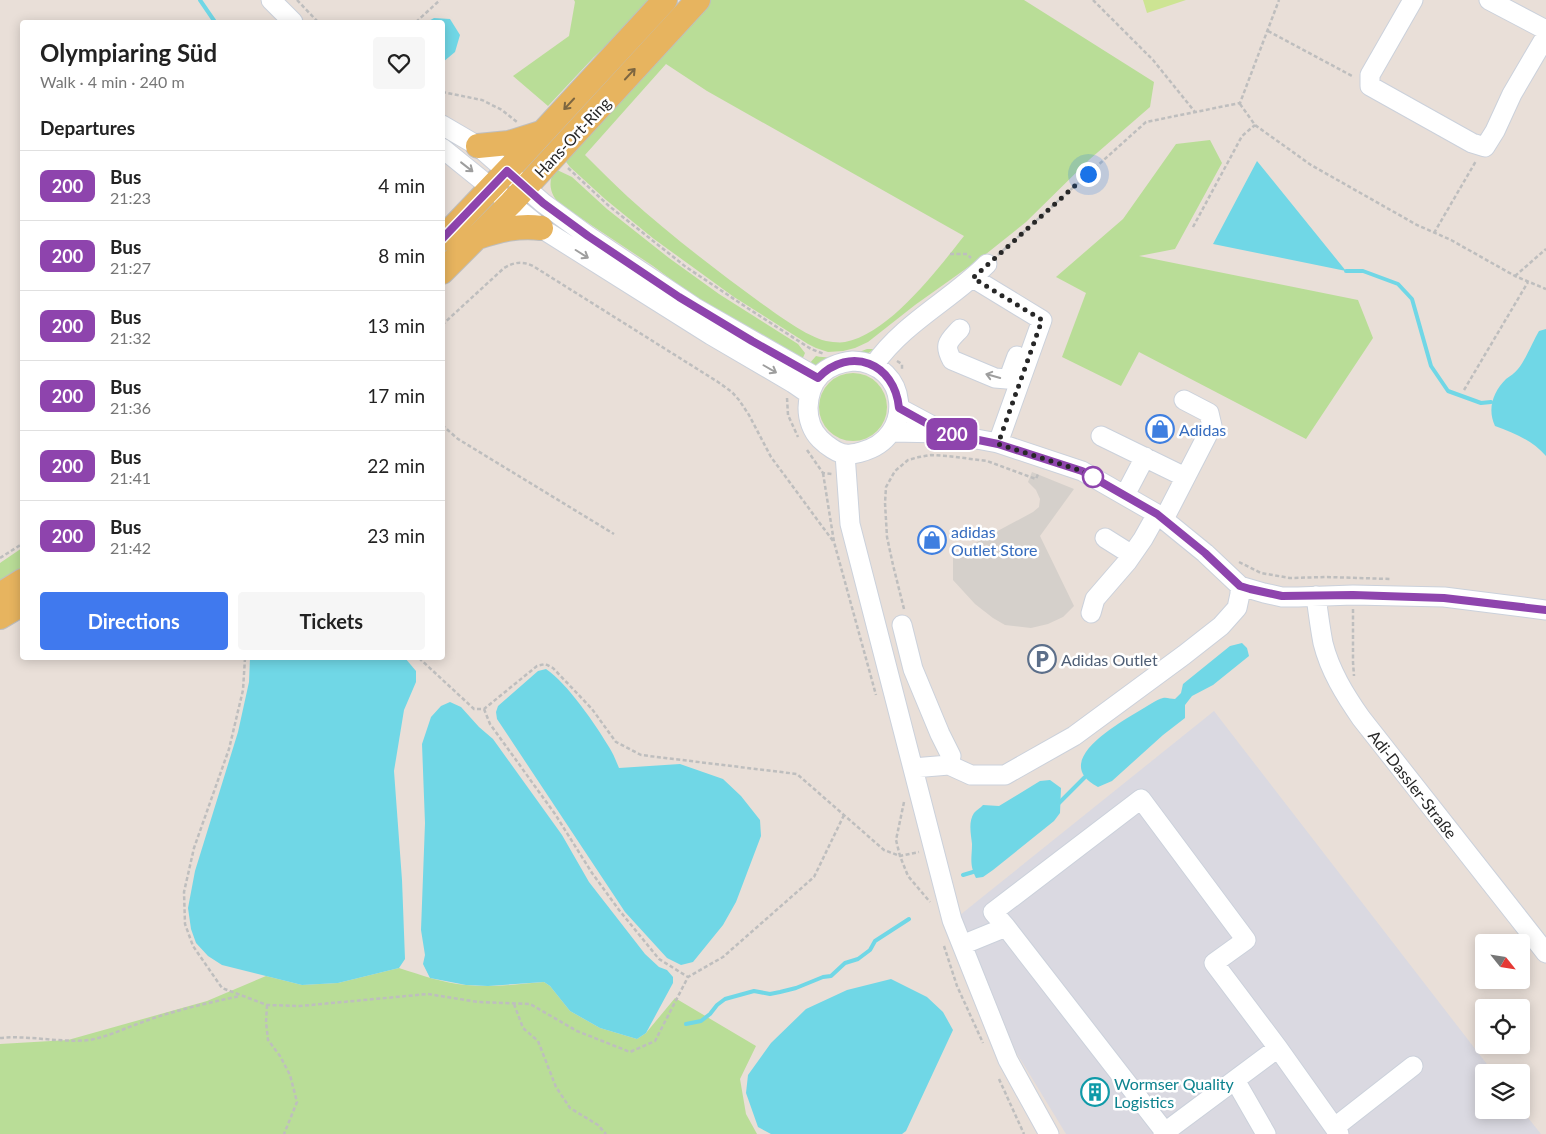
<!DOCTYPE html>
<html lang="en">
<head>
<meta charset="utf-8">
<style>
	body { margin:0; font-family:Lato,sans-serif; background:#f6f6f6; color:#222; height:100vh; display:flex; flex-direction:column; font-size:19px; white-space:nowrap }
	* { box-sizing:border-box; margin:0 }
	p { font-size:16px; color:#767676 }
	.icon { flex:none; width:28px; height:28px; fill:none; stroke:currentColor; stroke-width:2; stroke-linecap:round; stroke-linejoin:round }
	.map { position:relative; flex:1; overflow:hidden }
	.details { position:absolute; left:20px; top:20px; width:425px; height:640px; display:flex; flex-direction:column; background:#fff; border-radius:5px; box-shadow:0 2px 12px #0003 }
	.details>* { flex:none }
	.badge { padding:0 10px; border-radius:8px; font-size:18px; line-height:32px }
	.needle { width:32px; rotate:120deg }
	.fabs { position:absolute; left:1475px; top:934px; display:grid; gap:10px }
	.fabs a { display:grid; place-items:center; width:55px; height:55px; border-radius:5px; background:#fff; box-shadow:0 2px 12px #0003; font-size:25px }
	.you { position:absolute; width:25px; height:25px; margin:-12px; border:4px solid #fff; border-radius:50%; background:#1a73e8; box-shadow:0 0 0 8px #1a73e833 }
	.map>.badge { position:absolute; translate:-50% -50%; box-shadow:0 0 0 2px #fff }
	h2 { padding:0 20px; font-size:19px; line-height:45px }
	.round { display:grid; place-items:center; flex:none; width:52px; height:52px; border-radius:5px; background:#f6f6f6 }
	.summary { display:flex; align-items:center; justify-content:space-between; height:85px; padding:0 20px }
	h1 { font-size:24px; font-weight:700; line-height:38px }
	.primary-button { display:flex; gap:10px; margin-top:auto; padding:10px 20px }
	.primary-button a { flex:1; height:58px; border-radius:5px; background:#4079ee; color:#fff; font-size:20px; font-weight:700; line-height:58px; text-align:center }
	.primary-button a+a { background:#f6f6f6; color:#222 }
	ul { padding:0; list-style:none }
	li { display:flex; align-items:center; gap:15px; height:70px; padding:0 20px; border-top:1px solid #e0e0e0 }
	li div { flex:1 }
	li b { display:block; font-size:19px }
	li em { font-style:normal }
	li .badge { min-width:55px; font-weight:700; text-align:center }
	.map>svg:first-child { display:block }
</style>
</head>
<body>
<div class="map">
<svg width="1546" height="1134" viewBox="0 0 1546 1134">
	<rect width="100%" height="100%" fill="#e9dfd8"/>
	<!-- industrial -->
	<path fill="#dad9e1" d="M1214,711L1493,1072H1484V1110L1521,1109L1541,1134H1066L1016,1052L960,915Z"/>
	<!-- green -->
	<path fill="#b9dd97" fill-rule="evenodd" d="M574,0H655L594,57L548,106L513,76L569,36L575,2Z
		M707,0H1024L1154,82L1150,107L1090,159L1026,222L981,258L915,305L868,342L855,348L843,351L828,352L816,348L808,344L734,297L654,239L605,199L570,167L563,158ZM666,64L707,91L964,236C937,270 889,334 845,342C840,343 832,342 826,341C806,336 778,315 761,303C716,270 670,235 628,197C613,183 599,169 585,155Z
		M1210,140L1222,163L1175,249L1139,256L1358,300L1373,338L1306,439L1139,352L1121,386L1062,357L1086,293L1056,277L1123,219L1176,144Z
		M555,169L572,177L607,209L669,258L719,294L798,344L805,353L802,360L712,310L653,266L561,205C550,195 547,183 555,169Z
		M867,349H874L867,354L817,366L809,364L816,356C833,360 851,355 867,349Z
		M819 407a34 34 0 1 1 68 0a34 34 0 1 1-68 0Z
		M22,548V574L0,587V563Z
		M399,968C421,975 443,983 466,985C492,988 518,984 544,982L550,986L570,1011L600,1028L637,1039L646,1033L675,998L756,1046L740,1079L746,1114L757,1134H0V1044L68,1040L207,1001L266,976L302,985L338,983Z"/>
	<!-- pitch -->
	<path fill="#cde493" d="M1143,0H1186L1147,13Z"/>
	<!-- plaza -->
	<path fill="#d5d0cb" d="M1032,472L1074,489L1040,536L1074,606L1063,617L1048,624L1031,628L1005,625L993,618L975,604L953,580V555L1033,512L1039,507L1040,499L1036,490L1028,482Z"/>
	<!-- water -->
	<path fill="#70d7e6" d="M434,18L450,19L460,35L455,52L443,62L442,22H427Z
		M1257,161L1346,271L1213,244Z
		M1546,329V456C1532,440 1514,433 1495,426C1487,409 1493,392 1506,379C1510,376 1515,373 1518,369C1525,361 1533,341 1539,331Z
		M1242,643L1247,648L1249,656L1213,685L1192,696L1185,705V718L1163,735L1112,781L1098,787C1050,762 1116,725 1139,711C1145,708 1157,699 1163,698C1166,697 1171,699 1175,699L1181,693L1183,684L1230,646Z
		M250,658H405L416,671V682L404,710L394,771L402,880L405,959L399,968L338,983L302,985L222,965L208,956L196,943L191,929L188,908L195,871L238,732L249,682Z
		M546,669C567,683 596,725 609,747C613,753 616,761 619,768L680,764L723,779L741,796L760,820L761,836L736,902L723,925L693,962L681,965L667,958L625,912L497,719L496,712L498,706L538,671Z
		M450,702L461,707L479,727L493,739L562,835L589,882L645,954L659,967L667,970L673,977V983L646,1033L637,1039L600,1028L570,1011L550,986L544,982L488,986L466,985L430,978L423,964L425,955L421,930L425,823L422,744L431,717L441,706Z
		M1050,780L1061,788L1060,813L1054,821L993,870L983,877L976,878C969,864 972,858 972,844C971,834 968,822 974,813C976,810 981,808 983,805L999,806L1040,781Z
		M891,979L927,997L943,1012L953,1030L906,1131L902,1134H771L758,1127L746,1093L748,1075L771,1043L806,1009L847,990Z"/>
	<g fill="none" stroke-linecap="round" stroke-linejoin="round">
		<!-- stream -->
		<path stroke="#70d7e6" stroke-width="4" d="M200,0L215,22
			M1346,271H1363L1398,284L1412,299L1431,366L1448,391L1481,403L1491,402
			M1059,803L1085,777
			M963,875L973,872
			M686,1024L701,1021L710,1014L717,1005L725,999L754,991L770,994L780,992L796,988L823,977L831,976L845,963L858,959L870,950L875,941L909,919"/>
		<defs>
			<path id="minor" d="M271,0L293,22
				M1413,0L1370,75V86L1472,143L1485,147L1495,131L1512,94L1546,36
				M1489,0L1546,30
				M442,125L478,146L543,203L588,236L694,307L818,378
				M442,148L541,228L711,335L793,383L809,394
				M973,278L1042,320L998,443
				M960,329C949,341 943,344 952,360L995,378L1007,379L1010,375L1017,356
				M853,361C909,363 916,438 861,452C857,453 851,455 846,454C838,454 826,445 820,439C812,431 808,419 808,408C809,379 825,364 853,361Z
				M874,365C903,323 951,300 987,264
				M899,408L942,431
				M892,432L944,433L998,443L1082,471L1157,514L1205,553L1240,586L1264,593L1282,597H1298L1353,595L1444,597L1546,610
				M1101,436L1185,477
				M845,454L850,524L952,920L1008,1060L1049,1134
				M1125,495L1145,457
				M1164,519L1212,426L1209,413L1184,400
				M1105,538L1132,555
				M1316,596C1318,612 1320,627 1323,643C1330,671 1345,695 1361,718L1546,953
				M1091,613L1095,599L1127,562L1143,539L1157,514
				M902,625L913,669L940,734L951,756L949,765
				M913,768L949,765L971,775H1005L1074,736L1184,655L1221,626L1237,608L1240,594V586
				M1006,927L993,912L1141,799L1246,940L1214,963L1278,1048
				M962,945L1006,927L1165,1132L1163,1134
				M1235,1080L1266,1134
				M1335,1127L1413,1066
				M1165,1132L1278,1048L1339,1134"/>
			<path id="major" d="M478,146L509,143L541,133
				M478,237C499,230 519,225 541,228
				M442,239L521,156L665,0
				M442,272L511,203L698,0
				M0,595L22,581
				M0,617L22,604"/>
		</defs>
		<!-- minor casing -->
		<use href="#minor" stroke="#cbd1db" stroke-width="21"/>
		<!-- major casing -->
		<use href="#major" stroke="#bebebe" stroke-width="26"/>
		<!-- path -->
		<path stroke="#bebebe" stroke-width="2.5" stroke-dasharray="4 2.5" stroke-linecap="butt" d="M297,0L318,22
			M1093,0L1153,60L1195,112
			M416,22L440,0
			M1268,31L1354,77
			M442,92L482,100L502,110L517,122
			M1240,104L1255,125L1311,165L1417,225L1451,240L1515,276L1546,289
			M568,168L609,206L686,267L749,309L811,349L824,354
			M1193,227L1242,136L1255,125
			M1434,233L1476,161
			M950,254H967L971,258
			M998,255L1146,122L1240,103L1279,0
			M1515,276L1546,249
			M442,325L504,268C514,262 523,261 533,266L718,382L732,392L739,400L749,415L771,457L833,541
			M897,361L902,364V370
			M1464,390L1528,282
			M787,398L788,415L798,437
			M442,425L458,439L614,534
			M807,450L823,473L832,474
			M823,473L834,542L876,695
			M0,558L22,544
			M1239,562L1261,573L1290,578L1327,577L1390,579
			M904,609L893,565L887,537L885,503L886,487L895,471L908,460L919,457L931,455L948,456L987,461L1036,479L1038,474
			M1353,609V662L1354,676
			M245,658L243,690L229,749L194,848L184,892L185,924L193,946L222,988L267,1005L300,1006L428,994L478,1002L530,1004L577,1031L630,1052L655,1041L688,977L723,957L814,877L844,815
			M419,658L474,709H484L537,666L545,664L553,668L592,709L616,742L641,755L797,774L884,850L900,856L919,852
			M484,709L490,724L555,814L592,873L619,910L659,959L688,977
			M904,802L896,840L900,856L908,876L930,902
			M944,946L957,986L983,1043
			M514,1004L523,1028L538,1041L556,1087L570,1108L598,1125L606,1134
			M267,1005L266,1022L268,1040L280,1056L290,1075L297,1102L284,1134
			M0,1038C29,1035 59,1043 89,1040C107,1037 123,1029 140,1023C172,1011 207,1003 240,996
			M999,1079L1024,1134"/>
		<!-- minor -->
		<use href="#minor" stroke="#fff" stroke-width="19"/>
		<!-- major -->
		<use href="#major" stroke="#e7b45f" stroke-width="24"/>
	</g>
	<!-- one-way arrows -->
	<defs><path id="oneway-shaft" d="M-6 0H5M1.5-3L5.5 0L1.5 3" fill="none" stroke-width="1.6" stroke-linecap="round" stroke-linejoin="round" transform="scale(1.25)"/></defs>
	<g stroke="#7d6640">
		<use href="#oneway-shaft" transform="translate(630 74) rotate(-47)"/>
		<use href="#oneway-shaft" transform="translate(569 104) rotate(133)"/>
	</g>
	<g stroke="#9e9e9e">
		<use href="#oneway-shaft" transform="translate(467 167) rotate(38)"/>
		<use href="#oneway-shaft" transform="translate(582 254) rotate(32)"/>
		<use href="#oneway-shaft" transform="translate(770 369) rotate(30)"/>
		<use href="#oneway-shaft" transform="translate(993 376) rotate(-164)"/>
	</g>
	<g fill="none" stroke-linecap="round" stroke-linejoin="round">
		<defs>
			<path id="line" d="M442,239L507,171L543,203L588,236L679,297L752,341L818,378C850,345 895,363 899,408L944,433L998,444L1082,471L1157,514L1205,553L1240,586L1250,589L1282,596L1353,595L1444,598L1546,610"/>
		</defs>
		<!-- line casing -->
		<use href="#line" stroke="#fff" stroke-width="11"/>
		<!-- line -->
		<use href="#line" stroke="#8e44ad" stroke-width="8"/>
		<!-- walk -->
		<path stroke="#272727" stroke-width="5" stroke-dasharray="0 9" d="M1088,174L973,278L1042,320L998,444L1082,471L1097,479L1093,477"/>
	</g>
	<!-- icons -->
	<defs>
		<symbol id="shop-ring" viewBox="-11 -11 22 22"><circle r="9.5" fill="#fff" stroke="#3f7fe0" stroke-width="1.5"/><path d="M-5-2.5h2.3a2.7 3.5 0 0 1 5.4 0H5L5.5 6h-11ZM-1.5-2.5h3a1.5 2.3 0 0 0-3 0Z" fill="#3f7fe0"/></symbol>
		<symbol id="parking-ring" viewBox="-11 -11 22 22"><circle r="9.5" fill="#fff" stroke="#5c6f8a" stroke-width="1.5"/><path d="M-3.5-5.5H1a3.5 3.5 0 0 1 0 7H-1V5.5H-3.5ZM-1-3.4V-.6H.8a1.4 1.4 0 0 0 0-2.8Z" fill="#5c6f8a"/></symbol>
		<symbol id="building-ring" viewBox="-11 -11 22 22"><circle r="9.5" fill="#fff" stroke="#0f9aa8" stroke-width="1.5"/><path d="M-4-6H4V6H1V3H-1V6H-4ZM-2.5-4.3h1.7v1.8h-1.7ZM.8-4.3h1.7v1.8H.8ZM-2.5-1h1.7V.8h-1.7ZM.8-1h1.7V.8H.8Z" fill="#0f9aa8"/></symbol>
	</defs>
	<g fill-rule="evenodd">
		<use href="#shop-ring" x="1144" y="413" width="32" height="32"/>
		<use href="#shop-ring" x="916" y="524" width="32" height="32"/>
		<use href="#parking-ring" x="1026" y="643" width="32" height="32"/>
		<use href="#building-ring" x="1079" y="1076" width="32" height="32"/>
	</g>
	<!-- markers -->
	<circle fill="#fff" stroke="#8e44ad" stroke-width="2.5" cx="1093" cy="477" r="10"/>
	<g text-anchor="middle" dominant-baseline="central" stroke-width="5" stroke-linejoin="round" paint-order="stroke">
		<!-- street labels -->
		<g font-size="16" fill="#272727" stroke="#fff">
			<text transform="translate(572 137) rotate(-47)">Hans-Ort-Ring</text>
			<text transform="translate(1413 784) rotate(52)">Adi-Dassler-Straße</text>
		</g>
		<!-- shop labels -->
		<g font-size="16" fill="#366cbe" stroke="#fff" text-anchor="start">
			<text x="1179" y="429">Adidas</text>
			<text x="951" y="531">adidas<tspan x="951" dy="18">Outlet Store</tspan></text>
		</g>
		<!-- service labels -->
		<g font-size="16" fill="#4e5e75" stroke="#fff" text-anchor="start">
			<text x="1061" y="659">Adidas Outlet</text>
		</g>
		<!-- culture labels -->
		<g font-size="16" fill="#0d838f" stroke="#fff" text-anchor="start">
			<text x="1114" y="1083">Wormser Quality<tspan x="1114" dy="18">Logistics</tspan></text>
		</g>
	</g>
</svg>
<div class="fabs">
<a><svg class="needle" viewBox="-14 -14 28 28"><path d="M0-13l5 13h-10z" fill="#e53935"/><path d="M0 13l5-13h-10z" fill="#767676"/></svg></a>
<a><svg class="icon" aria-label="locate" viewBox="0 0 24 24"><circle cx="12" cy="12" r="6"/><path d="M12 2v4M12 18v4M2 12h4M18 12h4"/></svg></a>
<a><svg class="icon" aria-label="layers" viewBox="0 0 24 24"><path d="M12 4l9 5-9 5-9-5zM3 14l9 5 9-5"/></svg></a>
</div>
<div class="you" style="left:1088px;top:174px"></div>
<b class="badge" style="left:952px;top:434px;background:#8e44ad;color:#fff">200</b>
<section class="details">
<div class="summary"><div><h1>Olympiaring Süd</h1><p>Walk · 4 min · 240 m</p></div><a class="round"><svg class="icon" aria-label="heart" viewBox="0 0 24 24"><path d="M12 20l-8-8c-3-5 5-10 8-4 3-6 11-1 8 4z"/></svg></a></div>
<h2>Departures</h2>
<ul>
<li><span class="badge" style="background:#8e44ad;color:#fff">200</span><div><b>Bus</b><p>21:23</p></div><em>4 min</em></li>
<li><span class="badge" style="background:#8e44ad;color:#fff">200</span><div><b>Bus</b><p>21:27</p></div><em>8 min</em></li>
<li><span class="badge" style="background:#8e44ad;color:#fff">200</span><div><b>Bus</b><p>21:32</p></div><em>13 min</em></li>
<li><span class="badge" style="background:#8e44ad;color:#fff">200</span><div><b>Bus</b><p>21:36</p></div><em>17 min</em></li>
<li><span class="badge" style="background:#8e44ad;color:#fff">200</span><div><b>Bus</b><p>21:41</p></div><em>22 min</em></li>
<li><span class="badge" style="background:#8e44ad;color:#fff">200</span><div><b>Bus</b><p>21:42</p></div><em>23 min</em></li>
</ul>
<div class="primary-button"><a>Directions</a><a>Tickets</a></div>
</section>
</div>
</body>
</html>
